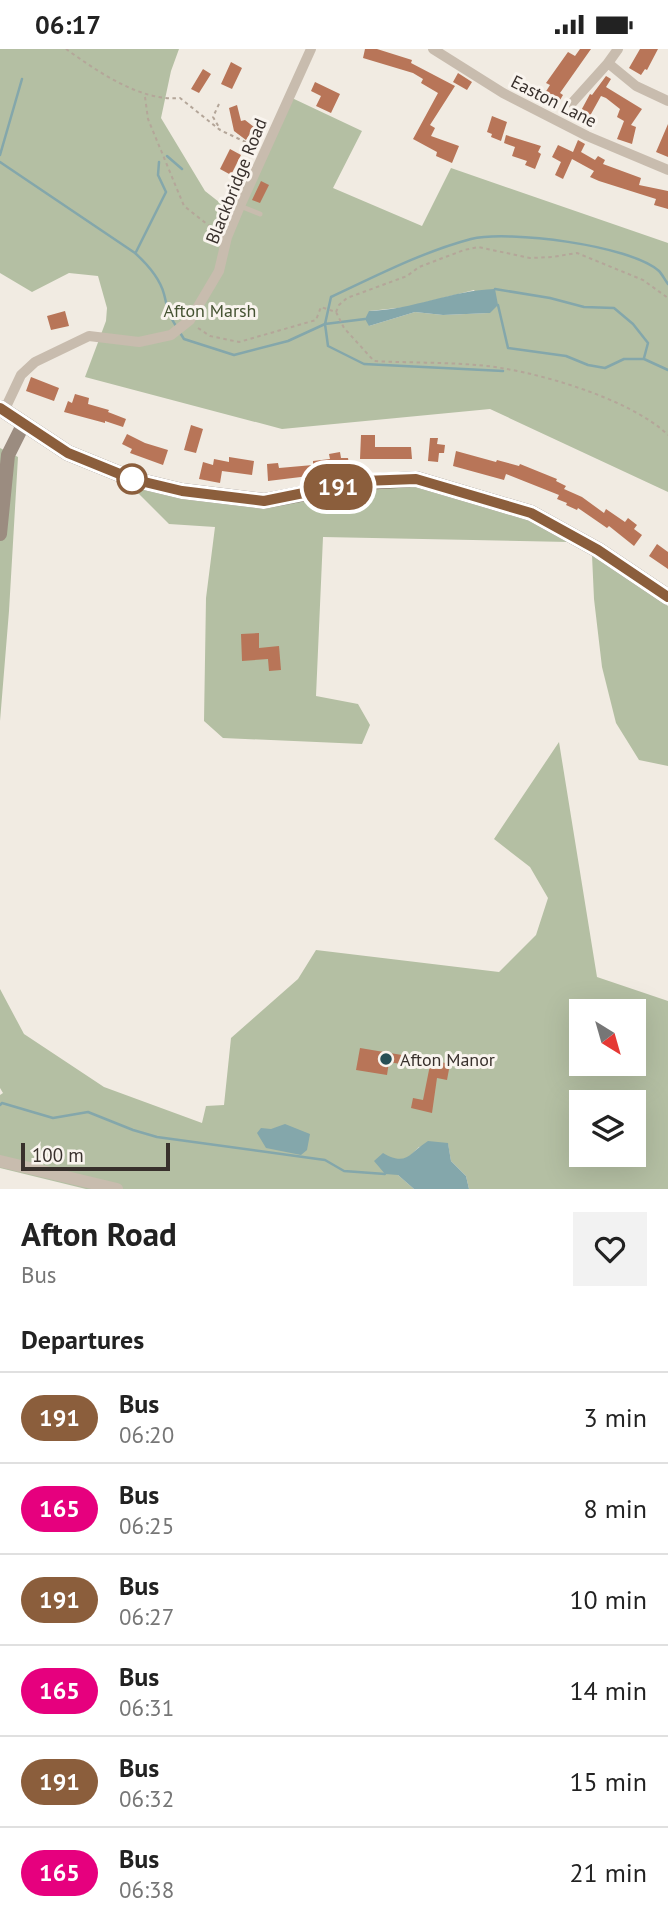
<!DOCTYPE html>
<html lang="en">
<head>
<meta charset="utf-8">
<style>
	body { margin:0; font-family:"PT Sans",sans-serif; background:#f2f2f2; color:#222; height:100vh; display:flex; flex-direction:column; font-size:26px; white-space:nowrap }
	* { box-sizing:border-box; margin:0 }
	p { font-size:23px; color:#767676 }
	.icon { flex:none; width:38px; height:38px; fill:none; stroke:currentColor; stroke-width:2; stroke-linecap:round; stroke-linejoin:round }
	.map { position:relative; height:1140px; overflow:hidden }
	.drawer { display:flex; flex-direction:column; background:#fff; flex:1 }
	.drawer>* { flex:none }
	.badge { padding:0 14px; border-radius:23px; font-size:24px; line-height:46px }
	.needle { width:46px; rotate:143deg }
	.buttons { position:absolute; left:569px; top:950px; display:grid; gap:14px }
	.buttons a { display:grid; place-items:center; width:77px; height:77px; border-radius:0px; background:#fff; box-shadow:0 7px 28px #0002; font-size:35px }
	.scale { position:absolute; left:21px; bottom:18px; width:149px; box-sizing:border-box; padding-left:7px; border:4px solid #38302c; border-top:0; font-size:19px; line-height:24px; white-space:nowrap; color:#38302c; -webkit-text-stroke:5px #f9f4ee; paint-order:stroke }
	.map>.badge { position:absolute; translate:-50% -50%; box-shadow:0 0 0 4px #fff }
	h2 { padding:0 21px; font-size:26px; line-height:63px }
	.round { display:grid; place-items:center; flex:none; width:74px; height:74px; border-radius:0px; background:#f2f2f2 }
	.summary { display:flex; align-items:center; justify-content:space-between; height:119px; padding:0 21px }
	h1 { font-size:33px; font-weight:700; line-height:52px }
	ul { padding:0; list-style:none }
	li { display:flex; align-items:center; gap:21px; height:91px; padding:0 21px; border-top:2px solid #e0e0e0 }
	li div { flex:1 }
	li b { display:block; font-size:26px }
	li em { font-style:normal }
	li .badge { min-width:77px; font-weight:700; text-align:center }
	.status { display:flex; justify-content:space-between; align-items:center; height:49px; padding:0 35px; background:#fff; direction:ltr }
	.status svg { height:19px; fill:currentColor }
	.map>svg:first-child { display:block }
</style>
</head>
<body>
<div class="status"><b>06:17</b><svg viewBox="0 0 49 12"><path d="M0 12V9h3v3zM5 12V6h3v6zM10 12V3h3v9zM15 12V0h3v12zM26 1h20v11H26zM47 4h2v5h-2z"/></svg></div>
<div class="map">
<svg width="668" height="1140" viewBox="0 0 668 1140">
	<rect width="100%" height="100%" fill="#f1ebe2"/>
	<!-- green -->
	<path fill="#b4bfa3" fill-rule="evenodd" d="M0,0H179L171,22L161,69L205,142L238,168L292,49L362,82L333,139L422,177L451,119L668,194V443L490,360L282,380L85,328L106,272L107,259L98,227L69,224L32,243L0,224ZM474,241L489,264L443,266L415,263L369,277V262L407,258Z
		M0,399L18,408L9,562L0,672Z
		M129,435L265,459L364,441L417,436L528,468L569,493L323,488L316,647L358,655L370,676L362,695L223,689L204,672L206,549L215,478L169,475Z
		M592,506L668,557V717L639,711L616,674L602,618L594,550Z
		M559,693L597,928L668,952V1140H469L466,1127L451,1112L448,1095L419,1098L407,1110L394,1111L398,1126L414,1140H86L0,1119V1046L3,1044L0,1039V940L24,985L104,1038L202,1074L206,1057L224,1056L231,989L298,930L316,901L499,923L536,886L548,849L530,818L494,790ZM581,962H634V1015H581ZM581,1054H634V1106H581Z"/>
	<!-- water -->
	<path fill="#84a7ab" d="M495,240L498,256L490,264L443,266L415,263L369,277L365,270L369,262C412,261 453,241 495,240Z
		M285,1075L310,1085L307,1101L301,1106L266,1099L257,1084L261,1079L271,1080Z
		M428,1092L448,1094L451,1112L466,1127L469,1140H414L398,1126L385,1125L374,1112L383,1104C407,1118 409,1104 428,1092Z"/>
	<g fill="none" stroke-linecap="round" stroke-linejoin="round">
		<!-- stream -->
		<path stroke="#84a7ab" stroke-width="2.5" d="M0,106L22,30
			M167,107L182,120
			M0,113L135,204C146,214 160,230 164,245C168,260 167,263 176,277
			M136,203L166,143L158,126L159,113
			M495,240L550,249L584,258L614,259L633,275L648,294L644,309
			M498,256L508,299L566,307L588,316L605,319L624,310H644L668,321
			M179,282L184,290L234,306L288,292L325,275L365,270
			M503,322L364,315L328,297L325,275L331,248C376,227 422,203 471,190C508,181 630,196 659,222C662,225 665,231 668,235
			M0,1056L2,1054L53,1069L88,1063L133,1081L157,1088L325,1111L344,1122L385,1125"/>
	</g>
	<!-- building -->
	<path fill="#b87558" d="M365,0H377L412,11L411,14L455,37L430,76L435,79L431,87L459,97L452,114L436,107L437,103L413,90L438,44L421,34L423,30L413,24L363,9Z
		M580,0H591L560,44L563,46L554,61L540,52L550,36L546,34L568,3L575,7Z
		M640,0H658L647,21L645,20L641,26L629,19Z
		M231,13L242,19L232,40L221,35Z
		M203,20L211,25L199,44L191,40Z
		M458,24L472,33L467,41L453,33Z
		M606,27L611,30L606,38L642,60L631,76L636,78L632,95L617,90L624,72L617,68L620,60L606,49L601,47L586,74L577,69L590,45L592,46Z
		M315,33L340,45L331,64L316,57L321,47L311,42Z
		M237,56L241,72L245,71L254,78L246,91L234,82L229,59Z
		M492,67L507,73L501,92L491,88L492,85L487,83Z
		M668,75V108L656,103Z
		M506,86L541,97L538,103L541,105L535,120L525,116L527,112L512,107L515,98L504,94Z
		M578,91L585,95L581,103L595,111L598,107L605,111L603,115L641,129L639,136L668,142V160L654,156L656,150L599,132L590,128L594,122L572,110L563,130L555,126L561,113L552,108L558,96L573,103Z
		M230,100L241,106L231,126L220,120Z
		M261,132L269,136L260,154L252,151Z
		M65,262L69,277L51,281L47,267Z
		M31,328L59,339L54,352L26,342Z
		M75,345L89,349L88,355L109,361L108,363L126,370L123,378L105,372V374L64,363L68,352L72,354Z
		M191,376L203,380L196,404L184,401Z
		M127,385L145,394L168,401L163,416L130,404L132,400L122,395Z
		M361,386H375V398H411L412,410H360Z
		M430,389H438L437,395L445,396L444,404H439L438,413L428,412Z
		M456,402L496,413L497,411L519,417L520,415L557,430L556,432L566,437L564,440L582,448L604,464L606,460L625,473L628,469L637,476L634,480L642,486L634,497L609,477L607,479L578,459L577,461L566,456L567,454L557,450L559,446L506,425L504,431L453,417Z
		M340,403L341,409H348L350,422L268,432L267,415L278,414L279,419L313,416V412L330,410L329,405Z
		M229,408L254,412L252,426L222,422L220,434L199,430L203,413L213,416L214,410L229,413Z
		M657,495L668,503V520L649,507Z
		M259,584V599L279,597L281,621L269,622L268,610L242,612L241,585Z
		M360,999L414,1008L412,1017L389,1013L387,1026L356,1021Z
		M431,1011L450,1015L447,1031L437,1029L432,1064L411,1059L413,1049L423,1051Z"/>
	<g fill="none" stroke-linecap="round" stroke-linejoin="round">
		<!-- path -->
		<path stroke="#b4a699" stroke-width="2" stroke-dasharray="3.5 3.5" stroke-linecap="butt" d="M66,0C97,22 141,53 180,49L220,81L254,97
			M145,48L148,70L184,157L217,183
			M219,55L213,68L220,80
			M336,263L339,256L347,249L407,227L419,218L464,201L478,198L530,209L552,208L577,204L643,231L668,249
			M198,279L210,287L239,293L316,271L321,258L336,263L344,279L374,312C408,314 443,313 477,316C530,320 630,349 668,386"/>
		<!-- service -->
		<path stroke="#c8bcae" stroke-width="5" d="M240,157L260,165"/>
		<!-- minor -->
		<path stroke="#c8bcae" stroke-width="10" d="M433,0L503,44L587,87L668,121
			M608,14L618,0
			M572,54L608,14L636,37L668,52
			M4,362L21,326L35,313L89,287L139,293L171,286L190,271L219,222L227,188L240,157L311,0"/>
		<!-- tertiary -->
		<path stroke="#c8bcae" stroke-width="12" d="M0,1112L117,1140"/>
		<!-- secondary -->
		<path stroke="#9b8c80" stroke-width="14" d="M0,485L8,406L23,376"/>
		<!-- primary -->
		<path stroke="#78695f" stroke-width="16" d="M0,359L68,404L132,430L182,442L264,452L363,433L416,430L531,464L598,501L668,548"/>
	</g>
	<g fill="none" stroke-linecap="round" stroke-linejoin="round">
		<defs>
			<path id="line" d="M0,359L68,404L132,430L182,442L264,452L363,432L416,430L531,464L598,501L668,548"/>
		</defs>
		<!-- line casing -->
		<use href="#line" stroke="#fff" stroke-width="16"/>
		<!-- line -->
		<use href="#line" stroke="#8b5e3c" stroke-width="10"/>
	</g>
	<!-- markers -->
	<circle fill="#fff" stroke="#8b5e3c" stroke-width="3.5" cx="132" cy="430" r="14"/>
	<circle fill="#264f55" stroke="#f9f4ee" stroke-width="2.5" cx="386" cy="1010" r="7"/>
	<g text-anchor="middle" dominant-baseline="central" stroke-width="6" stroke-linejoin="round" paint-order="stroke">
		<!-- street labels -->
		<g font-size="18" fill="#38302c" stroke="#f9f4ee">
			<text transform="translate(554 52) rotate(27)">Easton Lane</text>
			<text transform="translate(236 132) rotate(-68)">Blackbridge Road</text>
		</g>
		<!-- park labels -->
		<g font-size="18" fill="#455332" stroke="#f9f4ee">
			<text x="210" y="261">Afton Marsh</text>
		</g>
		<!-- poi labels -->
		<g font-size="18" fill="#38302c" stroke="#f9f4ee" text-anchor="start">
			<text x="400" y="1010">Afton Manor</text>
		</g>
	</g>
</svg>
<div class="buttons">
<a><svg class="needle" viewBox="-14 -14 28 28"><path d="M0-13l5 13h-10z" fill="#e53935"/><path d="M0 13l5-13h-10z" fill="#767676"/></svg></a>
<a><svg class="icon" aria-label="layers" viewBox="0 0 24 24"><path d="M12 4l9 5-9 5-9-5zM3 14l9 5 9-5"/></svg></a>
</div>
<div class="scale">100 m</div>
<b class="badge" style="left:338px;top:438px;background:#8b5e3c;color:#fff">191</b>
</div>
<section class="drawer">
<div class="summary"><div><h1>Afton Road</h1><p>Bus</p></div><a class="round"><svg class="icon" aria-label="heart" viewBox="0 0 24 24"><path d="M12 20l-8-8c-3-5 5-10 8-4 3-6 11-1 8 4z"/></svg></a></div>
<h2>Departures</h2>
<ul>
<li><span class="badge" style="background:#8b5e3c;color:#fff">191</span><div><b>Bus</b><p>06:20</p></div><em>3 min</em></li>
<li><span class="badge" style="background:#e6007e;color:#fff">165</span><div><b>Bus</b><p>06:25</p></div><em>8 min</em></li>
<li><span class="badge" style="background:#8b5e3c;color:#fff">191</span><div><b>Bus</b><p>06:27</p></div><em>10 min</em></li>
<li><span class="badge" style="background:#e6007e;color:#fff">165</span><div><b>Bus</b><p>06:31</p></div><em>14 min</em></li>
<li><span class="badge" style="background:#8b5e3c;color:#fff">191</span><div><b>Bus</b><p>06:32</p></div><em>15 min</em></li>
<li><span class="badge" style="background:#e6007e;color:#fff">165</span><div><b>Bus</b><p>06:38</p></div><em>21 min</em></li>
</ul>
</section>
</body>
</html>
